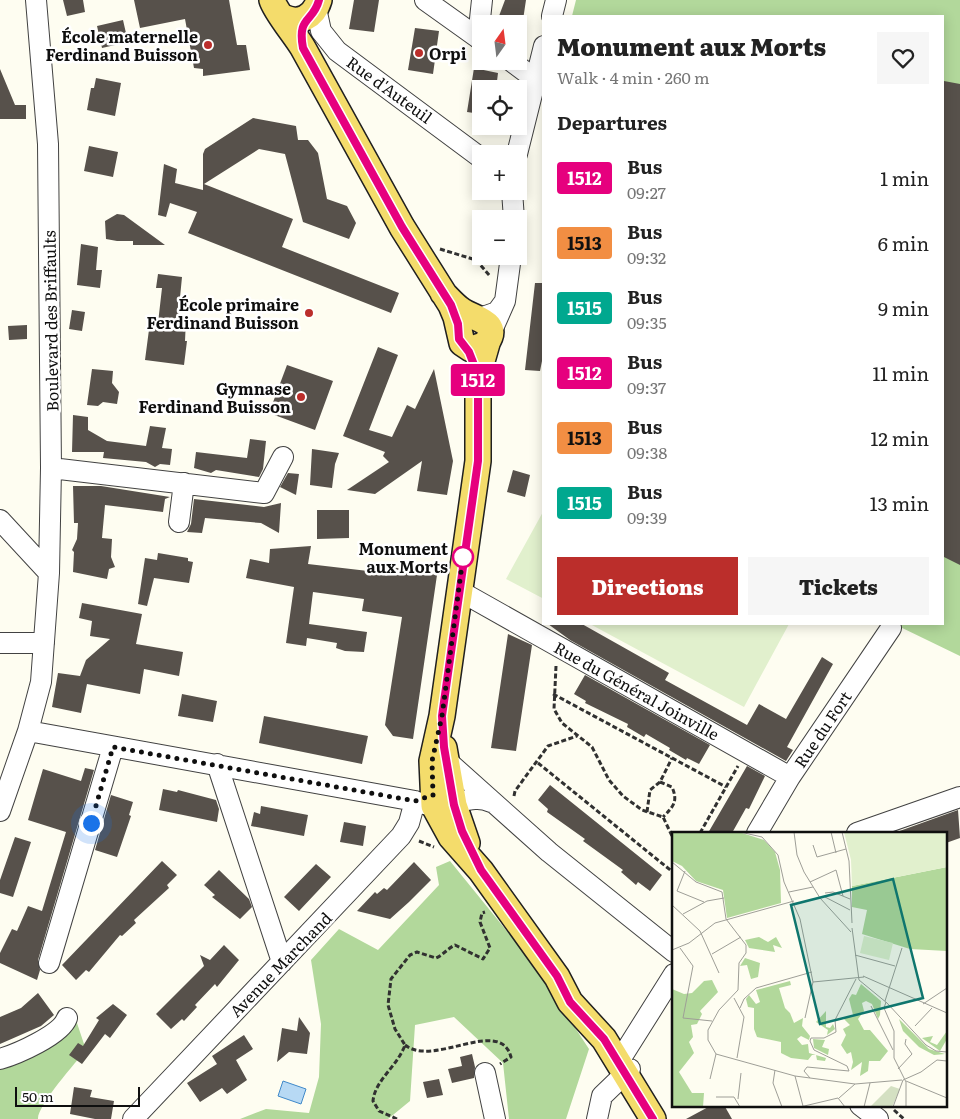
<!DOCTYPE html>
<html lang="en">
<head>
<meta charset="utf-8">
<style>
	body { margin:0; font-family:Literata,serif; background:#f6f6f6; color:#222; height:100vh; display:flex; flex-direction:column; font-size:19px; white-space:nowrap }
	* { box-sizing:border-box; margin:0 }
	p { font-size:16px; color:#767676 }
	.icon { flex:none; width:28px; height:28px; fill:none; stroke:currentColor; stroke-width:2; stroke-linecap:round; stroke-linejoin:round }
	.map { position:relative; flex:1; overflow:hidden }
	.drawer { position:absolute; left:542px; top:15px; width:402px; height:610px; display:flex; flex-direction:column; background:#fff; border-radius:0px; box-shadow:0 2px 12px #0003 }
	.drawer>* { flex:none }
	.badge { padding:0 10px; border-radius:4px; font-size:18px; line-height:32px }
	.needle { width:32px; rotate:14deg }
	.tools { position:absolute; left:472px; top:15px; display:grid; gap:10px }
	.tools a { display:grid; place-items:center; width:55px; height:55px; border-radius:0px; background:#fff; box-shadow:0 2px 12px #0003; font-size:25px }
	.scale { position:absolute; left:15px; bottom:12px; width:125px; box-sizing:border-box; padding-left:5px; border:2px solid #0f0f0f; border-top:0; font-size:14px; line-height:18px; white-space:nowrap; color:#0f0f0f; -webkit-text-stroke:4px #fff; paint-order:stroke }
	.you { position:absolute; width:25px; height:25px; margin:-12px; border:4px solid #fff; border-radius:50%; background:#1a73e8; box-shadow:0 0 0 8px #1a73e833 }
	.map>.badge { position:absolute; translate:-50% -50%; box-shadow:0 0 0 2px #fff }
	h2 { padding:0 15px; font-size:19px; line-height:45px }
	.round { display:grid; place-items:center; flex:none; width:52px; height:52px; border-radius:0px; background:#f6f6f6 }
	.summary { display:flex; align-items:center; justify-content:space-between; height:85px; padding:0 15px }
	h1 { font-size:24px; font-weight:800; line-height:38px }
	.cta { display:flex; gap:10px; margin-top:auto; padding:10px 15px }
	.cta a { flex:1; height:58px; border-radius:0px; background:#bb2e2b; color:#fff; font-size:20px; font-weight:800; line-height:58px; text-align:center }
	.cta a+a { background:#f6f6f6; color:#222 }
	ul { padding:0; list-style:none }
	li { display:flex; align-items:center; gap:15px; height:65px; padding:0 15px }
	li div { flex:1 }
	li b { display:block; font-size:19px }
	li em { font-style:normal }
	li .badge { min-width:55px; font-weight:700; text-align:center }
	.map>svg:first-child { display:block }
</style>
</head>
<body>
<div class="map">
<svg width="960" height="1119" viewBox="0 0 960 1119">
	<rect width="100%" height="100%" fill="#fefdf1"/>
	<!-- forest -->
	<path fill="#b2d89b" d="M576,0H960V656L894,624H944V16H572Z
		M450,861L532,962L589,1049L566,1119H509L503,1063L454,1017L415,1025L410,1101L388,1119H240L266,1109L309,1113L319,1077L321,1024L311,960L339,929L378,950L439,885L436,867Z
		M76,1020L86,1050C76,1062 37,1106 38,1119H0V1064Z"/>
	<!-- pitch -->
	<path fill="#e1f0cd" d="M544,510V599L506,579Z
		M590,624H789L744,707Z"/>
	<!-- water -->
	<path fill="#b7d9f4" stroke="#4089c9" d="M283,1081L306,1089L301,1104L278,1096Z"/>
	<!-- building -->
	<path fill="#57514b" d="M63,0H83L85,12L67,16Z
		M134,0H229L237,45H246L250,70L203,76V69L194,68L185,19L140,28Z
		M354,0H379L374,32L349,29Z
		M505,0H526L523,20L518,19L516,22L499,16Z
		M123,20L128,42L102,48L97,26Z
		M415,28L439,31L433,74L408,70Z
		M474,68L498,73L496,89H481V114L467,112Z
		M0,69L15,105H26V119H0Z
		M96,78L121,83L115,116L87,110L91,88H94Z
		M944,81L960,84V565L944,557Z
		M253,118L296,126L298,140H308L318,153L327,199L347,206L356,223L349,239L303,222L285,154L259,149L204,184L293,219L282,247L399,293L391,313L188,233L197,212L170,203L166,217L158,215L164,164L177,169L175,183L203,190V154L205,149Z
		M89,146L118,152L113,177L84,171Z
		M117,214L124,215L165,245H133V241H117L106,239L105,221Z
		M81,244L98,247L96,270H102L100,288L77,285Z
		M158,274L182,277L178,318L186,319L185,341H187L184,365L145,360L150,322L158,323L162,288H156Z
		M535,283H544V351L540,371L525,370Z
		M72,310L85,312L82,331L69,329Z
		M27,325V339L9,340L8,326Z
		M378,347L398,355L369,430L392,437L407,405L415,409L434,369L453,461L447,495L417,491L422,461L375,494L347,490L389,462L383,456L385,452L343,436Z
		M287,365L333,381L315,430L269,413Z
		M92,369L113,371L112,383L119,392L117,404L103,402L98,406L87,405Z
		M73,415L88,417V430L107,441L146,446L150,426L166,428L162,448L172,449L170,465L160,464L155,467L146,462L103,458L104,452H72Z
		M250,439L266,441L263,469L259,477L216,470L211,473L194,468L196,452L247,458Z
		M312,449L339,453L335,464L332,488L310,485Z
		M513,470L530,475L525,497L507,492Z
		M288,473L299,474L296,495L280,487Z
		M73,486H101L170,497L165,499L163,512L105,505L102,538L112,539L111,557L115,567L109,569L107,579L73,572L74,552L72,550L77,539L78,523H74Z
		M194,499L264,507L281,503L279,533L261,523L205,518L202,533L187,532L191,524Z
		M317,510H349V538L317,539Z
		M311,546L308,564L368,571L369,563L437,575L413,739L393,736L385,725L402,617L362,611L364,599L313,592L309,624L367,632L364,652L345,651L336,648L337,643L307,638L306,646L286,643L294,587L246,578L250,559L269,563L270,549Z
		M158,553L188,558V561L193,562L189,583L154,578L147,606L138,604L145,558L157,560Z
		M82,603L142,614L136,644L183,652L179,676L144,669L140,694L87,684L81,713L52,707L58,673L80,676L86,660L110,639L90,636L92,621L79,618Z
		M548,624H582L669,673L665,680L747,725L759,704L786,719L822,657L833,664L787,747L793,750L786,761L570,640Z
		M508,634L532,645L516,751L491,748Z
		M585,675L710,745L699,764L687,758L686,760L669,750L670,748L646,734L644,737L627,727L628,724L585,703L586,701L574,694Z
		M182,694L217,701L213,722L178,716Z
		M264,716L368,736L362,764L259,743Z
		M747,766L765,776L749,809L746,808L732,833H708Z
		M85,768L94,770L38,960L40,970L37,980L0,963V953L12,929L17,931L28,906L42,911L66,832L28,820L43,769L81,781Z
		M550,785L662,875L650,891L638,882L636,885L621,872L623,870L583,841L585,839L547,812L548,809L538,800Z
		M163,789L177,792L178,790L216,800L219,809L217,822L159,810Z
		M111,795L133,802L129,815L131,816L117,857L95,850Z
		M261,806L308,815L304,836L251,826L254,812L260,814Z
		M958,810L960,838L946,843V833H894Z
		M344,822L366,826L363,846L340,842Z
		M15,837L31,842L13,897L0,893V880Z
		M162,861L177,875L167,885L169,888L134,920L136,923L122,936L120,935L89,972L86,970L76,980L62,965Z
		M414,862L431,880L409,902L390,919L357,911L375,892L377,894L384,888L387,890Z
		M316,864L331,877L299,911L284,897Z
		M219,870L249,899L252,907L240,919L212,897L215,895L204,885Z
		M224,945L239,960L217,987L215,984L195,1005L197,1007L184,1021L182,1019L171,1029L156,1014L204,966L200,955L210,960Z
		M38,993L54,1015L41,1026L0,1044V1017L21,1008Z
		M113,1004L127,1015L110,1038L105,1034L82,1064L69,1055L78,1043L83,1046L99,1020L96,1018Z
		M299,1017L310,1033L307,1054L289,1052L277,1062L282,1028L297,1031Z
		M244,1035L253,1049L236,1060L247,1080L227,1094L222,1088L200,1102L187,1083L217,1064L212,1056Z
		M472,1054L475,1067L474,1078L452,1083L448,1069L462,1066L460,1057Z
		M439,1079L443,1095L427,1098L423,1082Z
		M74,1087L92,1090L90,1097L114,1101L111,1119H95L70,1114Z
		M712,1105H724L732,1119H686Z"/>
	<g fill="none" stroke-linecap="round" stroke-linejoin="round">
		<defs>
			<path id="minor" d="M36,0L48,144L51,468L49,573L41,682L28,731L415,801C446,815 468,791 491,802
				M425,0L481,40
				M316,8L321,31L337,51L481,158
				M552,16L556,0
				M478,38L482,0
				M511,61L535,79
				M517,154L544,46
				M512,191L514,219
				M505,301L511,256
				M480,318L497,312L505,301L490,335
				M51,468L264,493L283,457
				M0,520L49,573
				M179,522L184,483
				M458,590L790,777
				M0,643H44
				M446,760L549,852L674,952
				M217,764L282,962
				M0,811L28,731
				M757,833L790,777L891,628
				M857,833L960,797
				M49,963L113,747
				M0,1059C17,1054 61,1035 67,1018
				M618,1063L674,974
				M485,1073L495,1119
				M860,1105L878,1119
				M133,1119L401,836L409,823L415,801
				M597,1119L602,1096L630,1069"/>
			<path id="major" d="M272,0C275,11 296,36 303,48L402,227L451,305L456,317L462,343L471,349L486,344C502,321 473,319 461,310C454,305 449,299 443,293
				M283,17C299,25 314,17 319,0
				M488,340L478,375V461L442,716L432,761L434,806L451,837L481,871L557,977L570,1002L604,1039L653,1119
				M444,748L454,805L467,843"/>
		</defs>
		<!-- minor casing -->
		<use href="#minor" stroke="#424242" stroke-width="22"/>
		<!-- major casing -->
		<use href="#major" stroke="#202020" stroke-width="28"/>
		<!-- path -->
		<path stroke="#313131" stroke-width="3" stroke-dasharray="5 2.5" stroke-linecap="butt" d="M440,249L476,260L490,276
			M556,666L554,709L562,723L592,747L609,780L623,796L642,810L663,817L674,840
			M553,694L726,787
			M538,763L674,873
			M660,782L672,787C678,801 674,806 663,817
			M514,796L515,791L548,746L577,736
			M647,812L650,790L660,782L672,758
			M700,833L738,766
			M419,841L434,847
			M405,1045C434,1068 500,1016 511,1057L500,1064
			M894,1110L904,1119
			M397,1119L379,1111L373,1101C375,1080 397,1067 405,1045L395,1029L388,1005L391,979L410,955L417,952L436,958C443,955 447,949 455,945L483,959L490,948L480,922L482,913L485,912"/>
		<!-- minor -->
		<use href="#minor" stroke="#fff" stroke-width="20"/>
		<!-- major -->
		<use href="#major" stroke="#f4dc6b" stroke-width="25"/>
	</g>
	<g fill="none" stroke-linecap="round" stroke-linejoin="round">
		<defs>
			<path id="line" d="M319,0C313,23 297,16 303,48L402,227L451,305L458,324L459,339L469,352L478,375V461L442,716L444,747L454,805L462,831L481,870L557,976L570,1002L604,1039L653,1119"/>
		</defs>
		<!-- line casing -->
		<use href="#line" stroke="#fff" stroke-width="11"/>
		<!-- line -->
		<use href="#line" stroke="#e6007e" stroke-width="8"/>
		<!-- walk -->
		<path stroke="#0f0f0f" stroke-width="5" stroke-dasharray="0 9" d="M91,823L113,747L415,801L433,795L432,761L442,716L463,557"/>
	</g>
	<!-- markers -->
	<g fill="#bb2e2b" stroke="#fff" stroke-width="2">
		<circle cx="208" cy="45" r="5"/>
		<circle cx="419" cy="53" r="5"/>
		<circle cx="309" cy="313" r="5"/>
		<circle cx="301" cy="397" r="5"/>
	</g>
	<circle fill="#fff" stroke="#e6007e" stroke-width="2.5" cx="463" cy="557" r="10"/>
	<g text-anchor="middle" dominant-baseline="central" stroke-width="5" stroke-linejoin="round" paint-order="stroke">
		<!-- poi labels -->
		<g font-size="16" font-weight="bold" fill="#0f0f0f" stroke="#fff" text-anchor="end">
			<text x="198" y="36">École maternelle<tspan x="198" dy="18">Ferdinand Buisson</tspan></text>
			<text x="429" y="53" text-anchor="start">Orpi</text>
			<text x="299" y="304">École primaire<tspan x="299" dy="18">Ferdinand Buisson</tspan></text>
			<text x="291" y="388">Gymnase<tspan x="291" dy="18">Ferdinand Buisson</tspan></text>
		</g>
		<!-- street labels -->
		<g font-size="16" fill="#0f0f0f" stroke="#fff">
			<text transform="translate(390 89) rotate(36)">Rue d'Auteuil</text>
			<text transform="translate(50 321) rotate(-91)">Boulevard des Briffaults</text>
			<text transform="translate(637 690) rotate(29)">Rue du Général Joinville</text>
			<text transform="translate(822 729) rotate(-56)">Rue du Fort</text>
			<text transform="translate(280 964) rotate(-46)">Avenue Marchand</text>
		</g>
		<!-- stop labels -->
		<g font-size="16" font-weight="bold" fill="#0f0f0f" stroke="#fff" text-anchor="end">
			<text x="448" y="548">Monument<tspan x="448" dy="18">aux Morts</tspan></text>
		</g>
	</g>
	<!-- overview -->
	<g transform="translate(672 832)">
		<rect width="275" height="275" fill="#fefdf1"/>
		<path d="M0,0H67L92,8L103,20L108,38L109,71L55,86L51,58L24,49L10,34L0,29ZM275,35V119L238,117L190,102L195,78L180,75V54ZM87,105L96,110L104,105L110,116L101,113L103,120L77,116L73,108ZM73,126L88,131L86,145L79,147L75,133L68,134ZM40,148L46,160L28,179L30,182L25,192L19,193L21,205L17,210L22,221L7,240L20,261H32L31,275H0V157L12,162L20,161L32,149ZM118,149L119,153L107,156L113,176L118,181L122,191L131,186L130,194L138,204L137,208L129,204L125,207L130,213L136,212L137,221L154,226L153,229L145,228L144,223H140L136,228L119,226L109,221V210L85,205L82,197V176L76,175L74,167L77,163L84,172L88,170L84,158ZM189,152L209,169L208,183L206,187L200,172L194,169L190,171L192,179L186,187L192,198H198L216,219L208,229H197L196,239L188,244L190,230L179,238L181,230L179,220L175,222L169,213L174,203L171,197L178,193L172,187L181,183L177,167L180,162L184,163ZM154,179V195L158,196L161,192L163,197L155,203L156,198L144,190ZM227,187L257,217L273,222L262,223L247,215L231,199ZM275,199V207L268,219L250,206L261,204L258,210L265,213ZM141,207L153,208L150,215L157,217L156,223L142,216Z" fill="#b2d89b"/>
		<path d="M219,254L228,257L220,275H198Z" fill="#d4e0c2"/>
		<path d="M172,0H275V35L180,54L179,28ZM192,104L221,111L217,128L188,121Z" fill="#e1f0cd"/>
		<path fill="none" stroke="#9e9e97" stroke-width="1" d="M68,0L90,5L106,23L112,50L128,87L141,150L192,145M122,0L125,23L132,40L148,66L179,100M159,0L164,21M170,0L177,29L180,91M141,13L145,25L174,17M0,30L24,50L50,60L54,87L74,113V121L67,131L66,158L47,178L36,198V208L44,222L123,244L183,252L167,266M13,39L5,59L32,70M138,50L164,38L171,64M117,60L141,55M153,61L161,60L178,67M153,65L178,78M0,73L28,99L47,141M11,82L35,69L52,66M180,96L187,148L215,171L254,213L264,219L275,220M8,116L21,134L11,186L40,189M0,118L17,111L43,91L122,69M40,122L69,105M183,123L223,134M191,144L275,181M62,166L72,185L65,226M213,169L230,116M214,170L212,176L222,199V226L234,250V275M251,172L275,156M199,174L221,218M68,176L72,167L84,156L140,140M133,186L141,150M243,194L260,176M226,237L240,222L233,212L234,207M103,238L101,251L110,275M123,244L131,274M138,246L132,239L135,235L177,239L175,234L142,218L138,209L139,206H152L164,200L163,188L184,147M38,247L44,222M234,249L275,266M183,252L230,248M44,265H62L68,275M66,267L69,241M128,275L166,266L173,275M192,275L198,251M221,275L231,248L249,240L265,228L275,229"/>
		<path fill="#0f766e" fill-opacity="0.15" stroke="#0f766e" stroke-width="2.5" d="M221,47L251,166L148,192L119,73Z"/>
		<rect width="275" height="275" fill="none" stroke="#0f0f0f" stroke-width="2.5"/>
	</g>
</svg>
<div class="tools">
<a><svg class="needle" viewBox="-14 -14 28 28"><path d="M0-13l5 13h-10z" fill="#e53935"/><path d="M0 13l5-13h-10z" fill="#767676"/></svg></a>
<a><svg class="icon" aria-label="locate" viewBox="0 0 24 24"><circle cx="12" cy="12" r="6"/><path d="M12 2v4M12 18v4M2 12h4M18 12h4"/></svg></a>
<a>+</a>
<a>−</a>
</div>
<div class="scale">50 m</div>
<div class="you" style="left:91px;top:823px"></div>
<b class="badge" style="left:478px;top:380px;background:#e6007e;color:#fff">1512</b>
<section class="drawer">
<div class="summary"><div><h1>Monument aux Morts</h1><p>Walk · 4 min · 260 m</p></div><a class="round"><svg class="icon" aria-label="heart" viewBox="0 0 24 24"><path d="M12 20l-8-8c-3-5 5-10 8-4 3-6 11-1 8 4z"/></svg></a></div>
<h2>Departures</h2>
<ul>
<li><span class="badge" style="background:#e6007e;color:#fff">1512</span><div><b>Bus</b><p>09:27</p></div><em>1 min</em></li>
<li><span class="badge" style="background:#f28e43;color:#111">1513</span><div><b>Bus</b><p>09:32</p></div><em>6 min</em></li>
<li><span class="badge" style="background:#00a88f;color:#fff">1515</span><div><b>Bus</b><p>09:35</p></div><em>9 min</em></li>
<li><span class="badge" style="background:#e6007e;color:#fff">1512</span><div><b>Bus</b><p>09:37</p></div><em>11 min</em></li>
<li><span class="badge" style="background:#f28e43;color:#111">1513</span><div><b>Bus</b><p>09:38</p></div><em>12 min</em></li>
<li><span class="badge" style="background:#00a88f;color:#fff">1515</span><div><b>Bus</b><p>09:39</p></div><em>13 min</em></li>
</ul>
<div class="cta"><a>Directions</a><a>Tickets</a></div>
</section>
</div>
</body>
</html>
